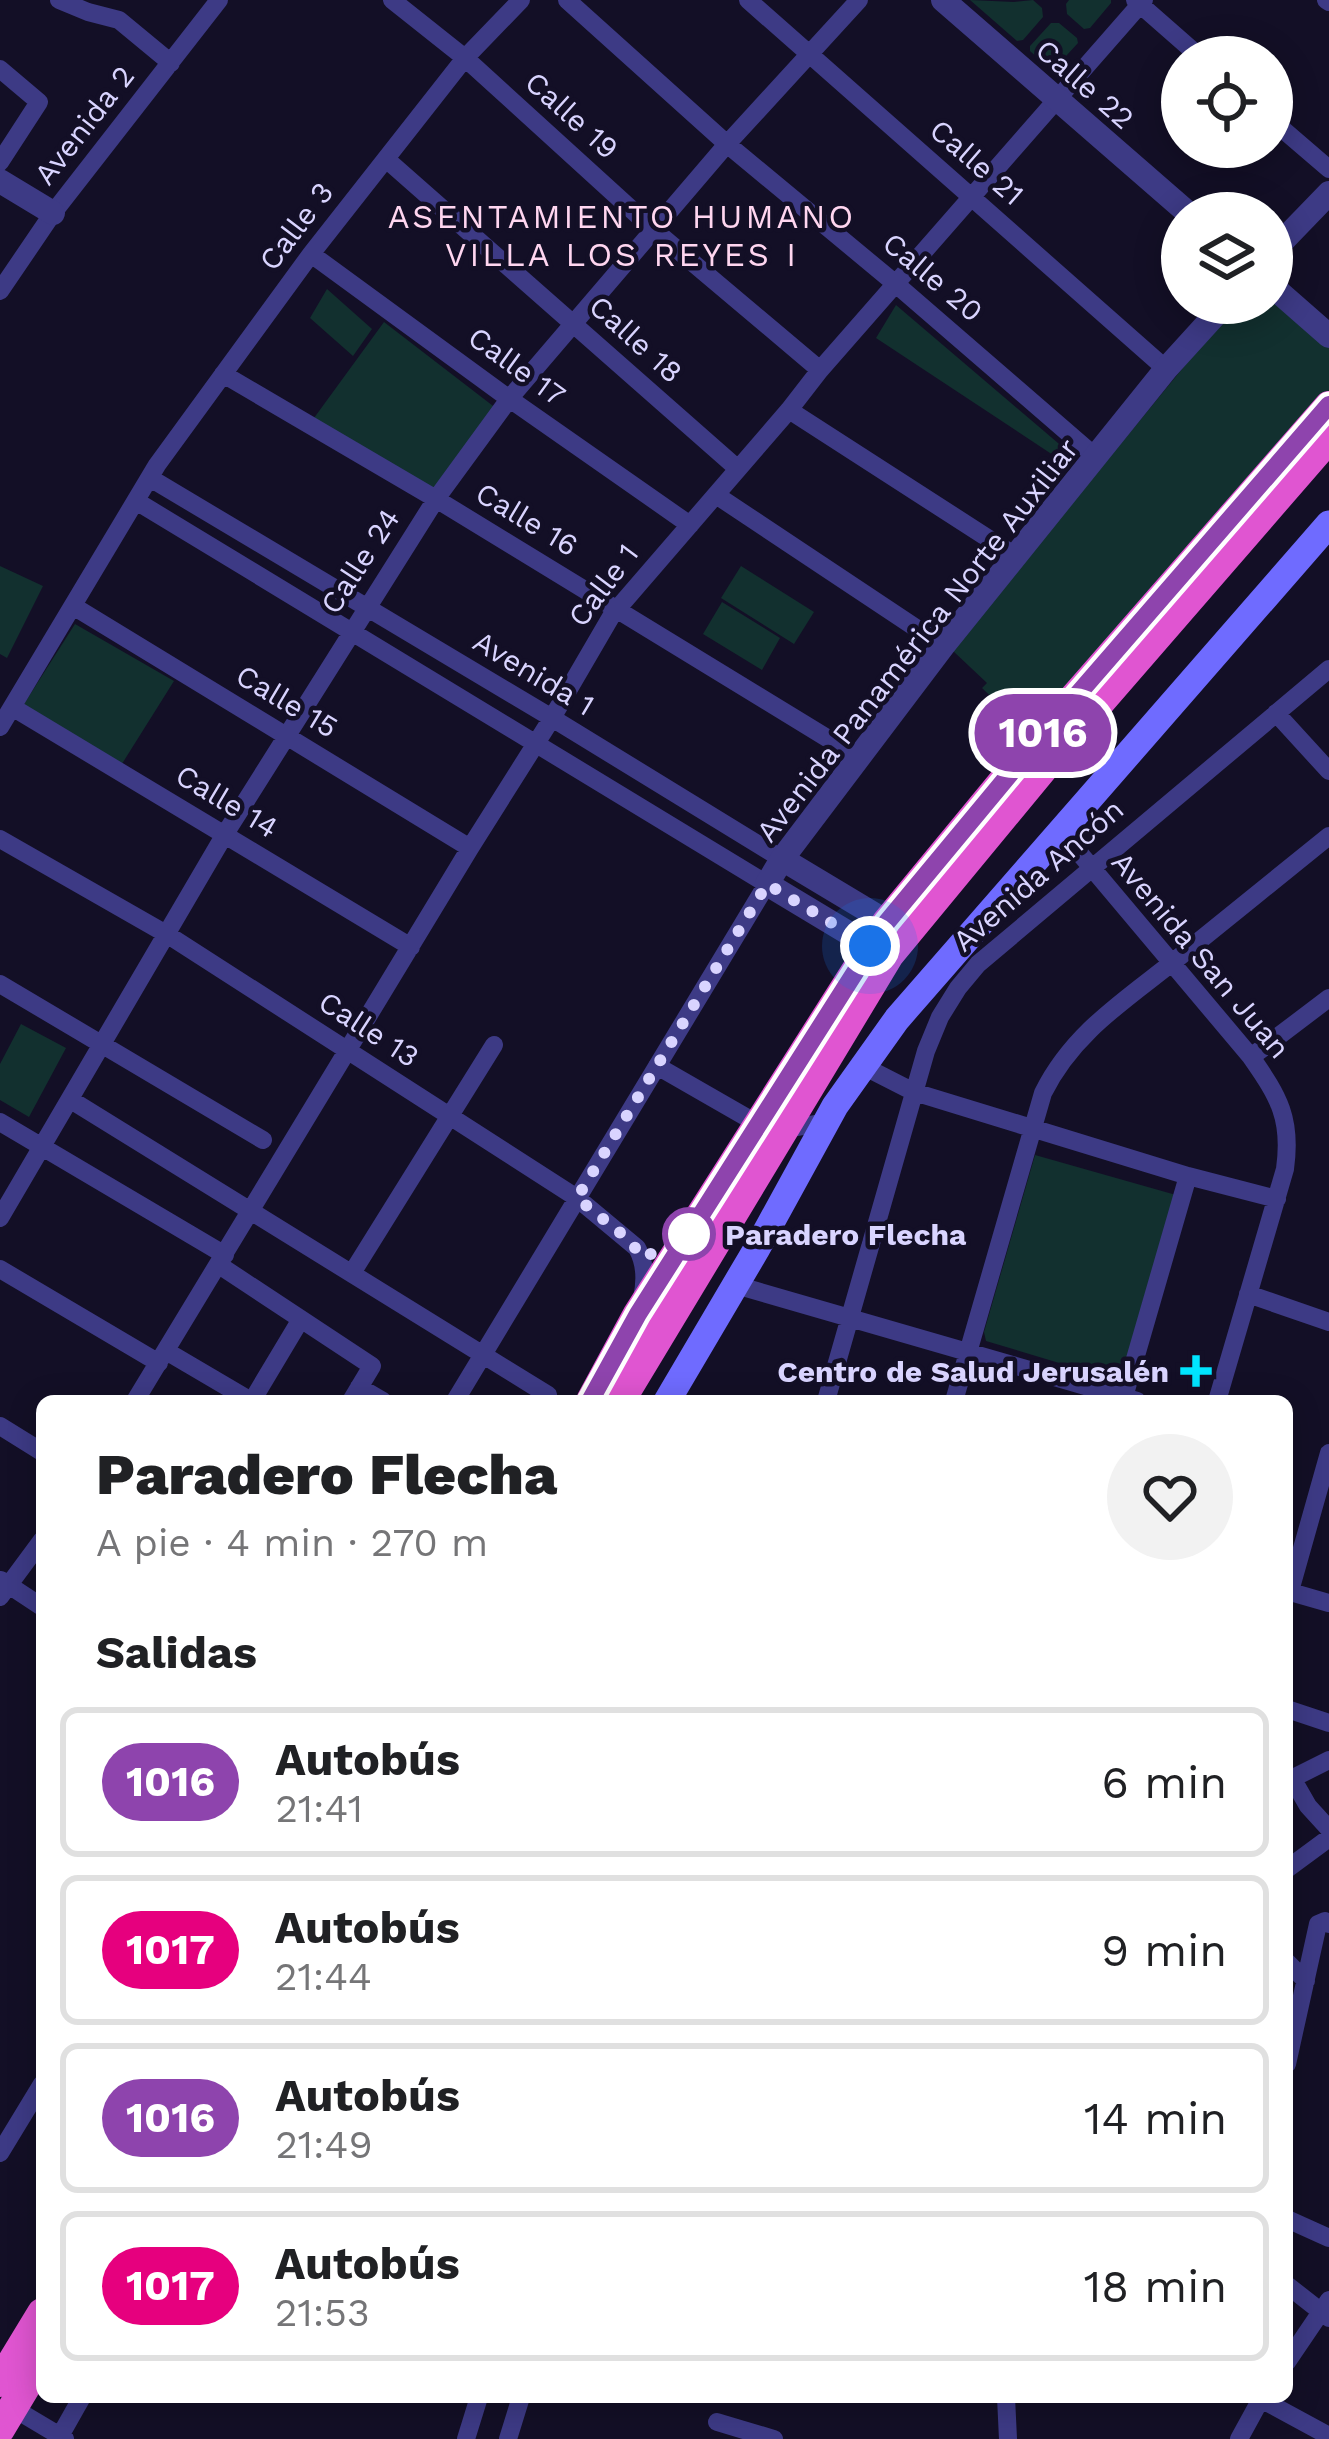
<!DOCTYPE html>
<html lang="es">
<head>
<meta charset="utf-8">
<style>
	body { margin:0; font-family:"Work Sans",sans-serif; background:#f2f2f2; color:#202124; height:100vh; display:flex; flex-direction:column; font-size:45px; white-space:nowrap }
	* { box-sizing:border-box; margin:0 }
	p { font-size:39px; color:#757577 }
	.icon { flex:none; width:66px; height:66px; fill:none; stroke:currentColor; stroke-width:2; stroke-linecap:round; stroke-linejoin:round }
	.map { position:relative; flex:1; overflow:hidden }
	.side { position:absolute; left:36px; top:1395px; width:1257px; height:1008px; display:flex; flex-direction:column; background:#fff; border-radius:18px; box-shadow:0 6px 30px #0003 }
	.side>* { flex:none }
	.badge { padding:0 24px; border-radius:39px; font-size:42px; line-height:78px }
	.buttons { position:absolute; left:1161px; top:36px; display:grid; gap:24px }
	.buttons a { display:grid; place-items:center; width:132px; height:132px; border-radius:50%; background:#fff; box-shadow:0 6px 30px #0003; font-size:60px }
	.you { position:absolute; width:60px; height:60px; margin:-30px; border:9px solid #fff; border-radius:50%; background:#1a73e8; box-shadow:0 0 0 18px #1a73e833 }
	.map>.badge { position:absolute; translate:-50% -50%; box-shadow:0 0 0 6px #fff }
	h2 { padding:0 60px; font-size:45px; line-height:108px }
	.round { display:grid; place-items:center; flex:none; width:126px; height:126px; border-radius:63px; background:#f2f2f2 }
	.head { display:flex; align-items:center; justify-content:space-between; height:204px; padding:0 60px }
	h1 { font-size:57px; font-weight:800; line-height:90px }
	ul { padding:0; list-style:none }
	li { display:flex; align-items:center; gap:36px; height:150px; margin:0 24px 18px; padding:0 36px; border:6px solid #e0e0e0; border-radius:18px }
	li div { flex:1 }
	li b { display:block; font-size:45px }
	li em { font-style:normal }
	li .badge { min-width:132px; font-weight:700; text-align:center }
	.map>svg:first-child { display:block }
</style>
</head>
<body>
<div class="map">
<svg width="1329" height="2439" viewBox="0 0 1329 2439">
	<rect width="100%" height="100%" fill="#130f26"/>
	<!-- green -->
	<path fill="#12302f" d="M970,0L1014,2L1033,0L1042,8L1043,17L1023,40L1017,41Z
		M1069,0H1111V3L1090,28L1084,29L1067,14L1066,4Z
		M1051,23H1059L1077,38L1078,43L1055,68L1050,69L1030,51V46Z
		M327,289L372,329L353,356L310,318Z
		M1272,296L1329,346V393L1030,734L982,688L987,683L952,650L1236,303H1272Z
		M896,305L1065,449L1053,455L876,338Z
		M384,322L497,409L433,491L314,418Z
		M0,566L43,586L7,658L0,654Z
		M741,566L814,612L794,644L721,598Z
		M722,602L780,638L762,670L703,634Z
		M75,624L174,681L120,767L22,707Z
		M21,1024L66,1048L29,1117L0,1100V1064Z
		M1035,1155L1176,1195L1124,1375L1119,1381L986,1341L984,1332Z"/>
	<g fill="none" stroke-linecap="round" stroke-linejoin="round">
		<!-- minor -->
		<path stroke="#3d3a85" stroke-width="18" d="M59,0L88,12L119,20L171,63
			M392,0L465,58L654,230L820,370
			M567,0L727,144L897,285L1097,458
			M748,0L1166,369
			M1135,0L1200,57
			M1326,0L1329,2
			M0,69L39,102L0,162
			M1272,120L1329,169
			M386,159L738,469
			M311,254L504,395L690,525
			M0,291L53,213L219,0
			M223,374L436,499L858,757
			M789,410L1017,557
			M150,478L552,718L782,859
			M716,495L943,646
			M136,501L767,884L455,1401
			M73,606L470,848
			M12,707L411,947
			M1276,713L1329,771
			M0,727L157,465L311,254L465,58L521,0
			M1060,830L1251,1057C1279,1097 1292,1119 1285,1169L1217,1401
			M0,839L168,935L577,1198L637,1248C646,1264 646,1280 642,1298
			M0,984L263,1140
			M1251,1057L1329,998
			M657,1066L758,1124L781,1130L826,1122
			M863,1066L914,1092L1188,1176L1277,1199
			M71,1100L548,1395
			M0,1122L225,1255
			M0,1218L225,834L436,499L509,399L727,144L859,0
			M219,1265L372,1366L351,1401
			M0,1269L159,1363
			M352,1273L494,1045
			M736,1285L1137,1401
			M1248,1294L1329,1322
			M166,1351L251,1401
			M359,1387L383,1401
			M1124,1397L1188,1176
			M135,1401L470,848L552,718L612,615L789,410L820,370L1144,0
			M252,1401L301,1319
			M826,1401L926,1051L940,1017L958,988L978,964L1329,669
			M954,1401L1043,1093C1073,1032 1127,999 1178,958C1228,917 1279,877 1329,836
			M0,1426L42,1452
			M1,1580L42,1607
			M1287,1591L1329,1603
			M1290,1591L1329,1453
			M0,1597L42,1540
			M1287,1709L1329,1723
			M1292,1778L1308,1806L1329,1829
			M1287,1781L1329,1760
			M1287,1869L1329,1838
			M1287,1962L1306,1981
			M1287,2064L1318,1924L1325,1921L1329,1924
			M0,2153L42,2084
			M1287,2219L1329,2238
			M1287,2285L1329,2318
			M1287,2362L1329,2300
			M1006,2397L1008,2439
			M1257,2397L1329,2436
			M13,2408L65,2439
			M717,2422L774,2439
			M60,2436L82,2397
			M466,2439L479,2397
			M508,2439L521,2397
			M1239,2439L1262,2397"/>
		<!-- tertiary -->
		<path stroke="#3d3a85" stroke-width="24" d="M943,0L1188,213
			M0,181L53,213
			M1272,252L1329,193
			M1272,286L1329,336
			M782,859L887,922
			M870,946L767,884L782,859L943,646L1166,369L1226,303"/>
		<!-- secondary -->
		<path stroke="#6f6bff" stroke-width="27" d="M667,1401L756,1250L835,1106L897,1019L1329,524"/>
		<!-- trunk -->
		<path stroke="#e055d1" stroke-width="30" d="M591,1401L638,1314L887,922L1038,739L1329,406
			M620,1401L889,955L1055,754L1329,438
			M0,2382L42,2313
			M0,2429L42,2359"/>
	</g>
	<g fill="none" stroke-linecap="round" stroke-linejoin="round">
		<defs>
			<path id="line" d="M590,1401L638,1314L887,922L1038,740L1329,405"/>
		</defs>
		<!-- line casing -->
		<use href="#line" stroke="#fff" stroke-width="27"/>
		<!-- line -->
		<use href="#line" stroke="#8e44ad" stroke-width="18"/>
		<!-- walk -->
		<path stroke="#d9d4ff" stroke-width="12" stroke-dasharray="0 21.6" d="M689,1234L643,1258L628,1239L577,1198L767,884L870,946"/>
	</g>
	<!-- markers -->
	<circle fill="#fff" stroke="#8e44ad" stroke-width="6" cx="689" cy="1234" r="24"/>
	<path fill="#00e5ff" stroke="#130f26" stroke-width="4.5" d="M1190 1353h12v12h12v12h-12v12h-12v-12h-12v-12h12z"/>
	<g text-anchor="middle" dominant-baseline="central" stroke-width="9" stroke-linejoin="round" paint-order="stroke">
		<!-- street labels -->
		<g font-size="30" fill="#d9d4ff" stroke="#130f26">
			<text transform="translate(1085 84) rotate(41)">Calle 22</text>
			<text transform="translate(572 115) rotate(42)">Calle 19</text>
			<text transform="translate(84 125) rotate(-52)">Avenida 2</text>
			<text transform="translate(977 162) rotate(41)">Calle 21</text>
			<text transform="translate(296 226) rotate(-53)">Calle 3</text>
			<text transform="translate(933 277) rotate(40)">Calle 20</text>
			<text transform="translate(636 339) rotate(42)">Calle 18</text>
			<text transform="translate(517 366) rotate(36)">Calle 17</text>
			<text transform="translate(527 519) rotate(31)">Calle 16</text>
			<text transform="translate(360 561) rotate(-57)">Calle 24</text>
			<text transform="translate(603 585) rotate(-53)">Calle 1</text>
			<text transform="translate(917 640) rotate(-52)">Avenida Panamérica Norte Auxiliar</text>
			<text transform="translate(534 673) rotate(31)">Avenida 1</text>
			<text transform="translate(287 701) rotate(31)">Calle 15</text>
			<text transform="translate(227 801) rotate(31)">Calle 14</text>
			<text transform="translate(1038 875) rotate(-41)">Avenida Ancón</text>
			<text transform="translate(1201 955) rotate(50)">Avenida San Juan</text>
			<text transform="translate(369 1029) rotate(33)">Calle 13</text>
		</g>
		<!-- stop labels -->
		<g font-size="30" font-weight="bold" fill="#d9d4ff" stroke="#130f26" text-anchor="start">
			<text x="725" y="1234">Paradero Flecha</text>
		</g>
		<!-- poi labels -->
		<g font-size="30" font-weight="bold" fill="#d9d4ff" stroke="#130f26" text-anchor="end">
			<text x="1169" y="1371">Centro de Salud Jerusalén</text>
		</g>
		<!-- neighbourhood labels -->
		<g font-size="33" letter-spacing="3" fill="#ffd6f0" stroke="#130f26">
			<text x="622" y="216">ASENTAMIENTO HUMANO<tspan x="622" dy="38">VILLA LOS REYES I</tspan></text>
		</g>
	</g>
</svg>
<div class="buttons">
<a><svg class="icon" aria-label="locate" viewBox="0 0 24 24"><circle cx="12" cy="12" r="6"/><path d="M12 2v4M12 18v4M2 12h4M18 12h4"/></svg></a>
<a><svg class="icon" aria-label="layers" viewBox="0 0 24 24"><path d="M12 4l9 5-9 5-9-5zM3 14l9 5 9-5"/></svg></a>
</div>
<div class="you" style="left:870px;top:946px"></div>
<b class="badge" style="left:1043px;top:733px;background:#8e44ad;color:#fff">1016</b>
<section class="side">
<div class="head"><div><h1>Paradero Flecha</h1><p>A pie · 4 min · 270 m</p></div><a class="round"><svg class="icon" aria-label="heart" viewBox="0 0 24 24"><path d="M12 20l-8-8c-3-5 5-10 8-4 3-6 11-1 8 4z"/></svg></a></div>
<h2>Salidas</h2>
<ul>
<li><span class="badge" style="background:#8e44ad;color:#fff">1016</span><div><b>Autobús</b><p>21:41</p></div><em>6 min</em></li>
<li><span class="badge" style="background:#e6007e;color:#fff">1017</span><div><b>Autobús</b><p>21:44</p></div><em>9 min</em></li>
<li><span class="badge" style="background:#8e44ad;color:#fff">1016</span><div><b>Autobús</b><p>21:49</p></div><em>14 min</em></li>
<li><span class="badge" style="background:#e6007e;color:#fff">1017</span><div><b>Autobús</b><p>21:53</p></div><em>18 min</em></li>
</ul>
</section>
</div>
</body>
</html>
